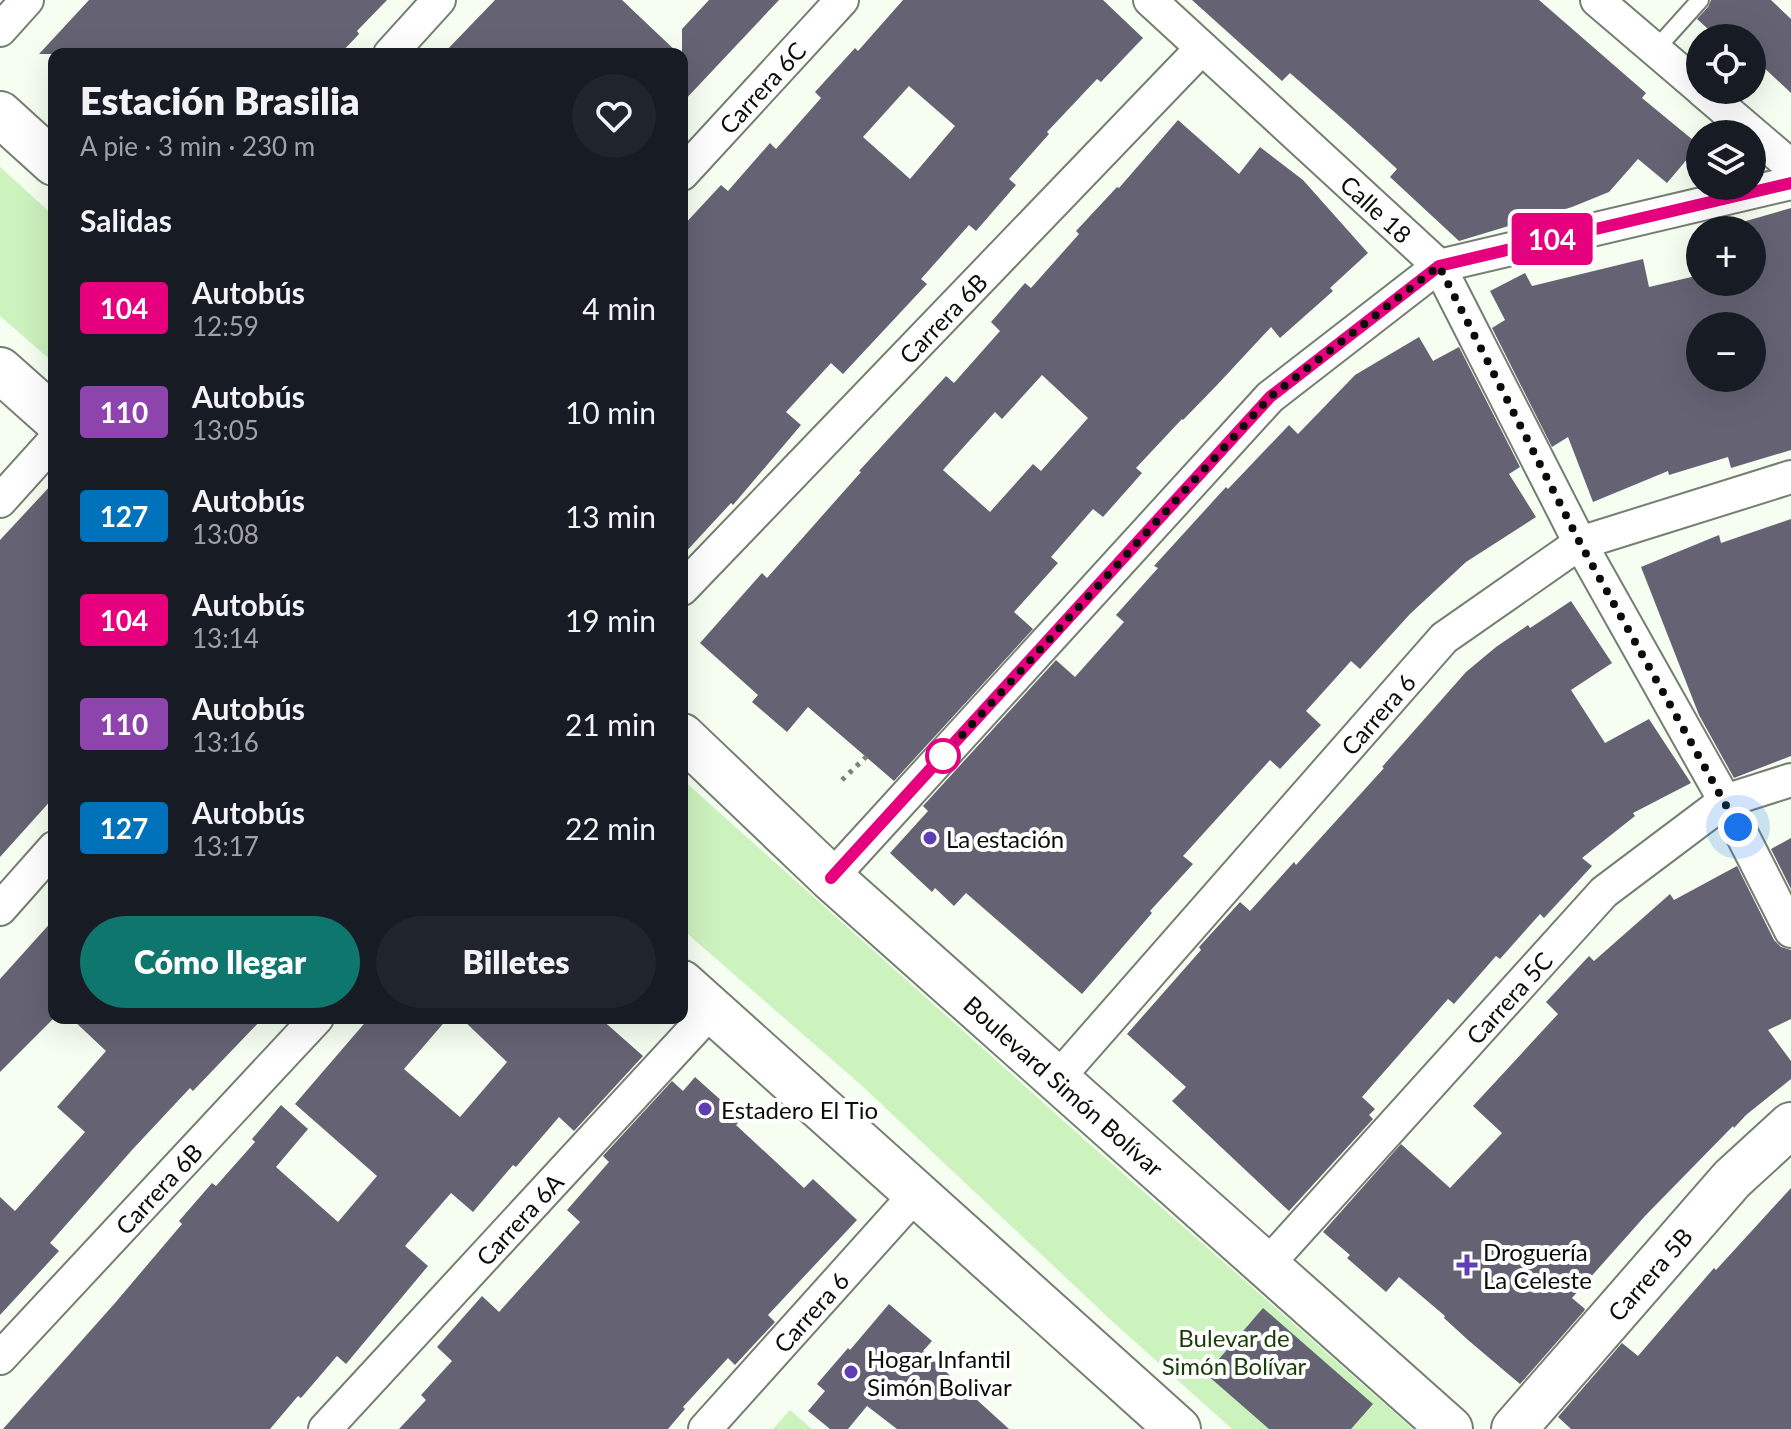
<!DOCTYPE html>
<html lang="es">
<head>
<meta charset="utf-8">
<style>
	body { margin:0; font-family:Lato,sans-serif; background:#20242c; color:#f1f3f6; height:100vh; display:flex; flex-direction:column; font-size:30px; white-space:nowrap }
	* { box-sizing:border-box; margin:0 }
	p { font-size:26px; color:#9ea1a6 }
	.icon { flex:none; width:44px; height:44px; fill:none; stroke:currentColor; stroke-width:2; stroke-linecap:round; stroke-linejoin:round }
	.map { position:relative; flex:1; overflow:hidden }
	.drawer { position:absolute; left:48px; top:48px; width:640px; height:976px; display:flex; flex-direction:column; background:#171b24; border-radius:16px; box-shadow:0 8px 32px #0002 }
	.drawer>* { flex:none }
	.badge { padding:0 16px; border-radius:6px; font-size:28px; line-height:52px }
	.tools { position:absolute; left:1686px; top:24px; display:grid; gap:16px }
	.tools a { display:grid; place-items:center; width:80px; height:80px; border-radius:50%; background:#171b24; box-shadow:0 8px 32px #0002; font-size:40px }
	.you { position:absolute; width:40px; height:40px; margin:-20px; border:6px solid #fff; border-radius:50%; background:#1a73e8; box-shadow:0 0 0 12px #1a73e833 }
	.map>.badge { position:absolute; translate:-50% -50%; box-shadow:0 0 0 4px #fff }
	h2 { padding:0 32px; font-size:30px; line-height:72px }
	.round { display:grid; place-items:center; flex:none; width:84px; height:84px; border-radius:42px; background:#20242c }
	.headline { display:flex; align-items:center; justify-content:space-between; height:136px; padding:0 32px }
	h1 { font-size:38px; font-weight:800; line-height:60px }
	.action { display:flex; gap:16px; margin-top:auto; padding:16px 32px }
	.action a { flex:1; height:92px; border-radius:48px; background:#0f766e; color:#fff; font-size:32px; font-weight:800; line-height:92px; text-align:center }
	.action a+a { background:#20242c; color:#f1f3f6 }
	ul { padding:0; list-style:none }
	li { display:flex; align-items:center; gap:24px; height:104px; padding:0 32px }
	li div { flex:1 }
	li b { display:block; font-size:30px }
	li em { font-style:normal }
	li .badge { min-width:88px; font-weight:700; text-align:center }
	.map>svg:first-child { display:block }
</style>
</head>
<body>
<div class="map">
<svg width="1791" height="1429" viewBox="0 0 1791 1429">
	<rect width="100%" height="100%" fill="#f5fef1"/>
	<!-- green -->
	<path fill="#ccf2bd" d="M0,167L54,216V363L0,316Z
		M682,779L1085,1140L1413,1429H1232L1112,1321L860,1084L682,929Z
		M790,1410L812,1429H773Z"/>
	<!-- building -->
	<path fill="#656373" fill-rule="evenodd" d="M89,0H387L357,31L359,34L340,54H39Z
		M495,0H622L679,54H443Z
		M709,0H779L682,103V29Z
		M903,0H1103L1143,38L1101,82L1097,79L1047,132L1049,134L1009,179L1016,185L976,231L969,225L921,279L927,284L843,374L831,363L786,412L801,425L733,505L731,503L682,556V227L721,185L728,191L770,143L776,149L821,98L815,92L855,48L858,51ZM909,86L955,126L910,179L863,137Z
		M1192,0H1539L1646,93L1642,98L1699,145L1667,183L1638,159L1609,192L1572,207L1459,241L1390,177L1397,169L1348,124L1290,73L1282,81Z
		M1711,0H1771L1791,19V93L1760,64L1754,71L1752,70V38H1718L1697,19L1708,7Z
		M1178,120L1239,174L1260,147L1303,180L1368,253L1330,288L1333,291L1280,338L1271,327L1218,384L1183,420L1182,419L1136,468L1142,473L1103,517L1093,509L1051,557L1058,563L1014,612L1033,629L894,781L808,707L787,732L752,702L758,695L700,643L762,573L767,578L861,472L859,471L946,376L954,383L1000,331L991,322L1025,283L1031,288L1079,234L1076,231L1117,187L1119,188ZM1042,375L1088,418L1041,471L1033,464L990,512L943,470L995,412L1002,419Z
		M1791,208V450L1731,468L1728,457L1669,475L1668,471L1593,502L1568,437L1552,447L1492,328L1505,320L1490,291L1525,273L1532,286L1643,259L1649,287L1700,275V282H1752V230H1733L1732,225ZM1700,326H1752V378H1700Z
		M1419,337L1433,361L1459,347L1520,467L1509,474L1536,517L1466,562L1410,614L1360,669L1351,661L1306,711L1321,725L1280,769L1270,760L1183,856L1193,864L1150,911L1152,913L1082,994L966,893L954,906L935,888L932,892L890,853L928,811L923,806L1056,660L1075,677L1124,622L1116,615L1158,568L1154,566L1226,487L1228,489L1289,425L1298,434L1355,375Z
		M54,482V797L0,857V540Z
		M1791,519V756L1734,778L1699,715L1641,567L1719,535L1721,543Z
		M1571,601L1612,663L1571,690L1605,743L1649,719L1691,783L1633,813L1635,816L1582,858L1592,866L1544,918L1540,914L1500,959L1496,956L1454,1004L1448,999L1362,1097L1375,1109L1369,1115L1373,1119L1289,1211L1172,1101L1186,1087L1127,1034L1201,950L1199,947L1240,902L1250,911L1294,862L1296,865L1384,768L1382,767L1466,672L1496,647L1528,625L1530,628Z
		M1791,838V889L1771,849Z
		M1737,866L1774,940L1781,947L1791,950V1019L1768,1030L1791,1061V1079L1746,1115L1734,1128L1733,1126L1645,1216L1572,1298L1585,1309L1584,1311L1520,1384L1468,1340L1444,1318L1445,1316L1399,1277L1386,1292L1347,1258L1350,1255L1323,1232L1401,1144L1450,1188L1502,1133L1473,1106L1558,1014L1546,1002L1589,956L1594,961L1670,894L1674,900Z
		M54,919V1018L0,1072V979Z
		M71,1018H263L193,1091L190,1088L132,1150L50,1243L59,1251L0,1315V1197L15,1211L85,1132L57,1107L106,1051Z
		M369,1018H448L404,1069L460,1117L507,1062L461,1018H600L643,1056L574,1131L559,1117L516,1167L513,1165L473,1212L451,1193L405,1246L428,1266L346,1364L337,1356L301,1398L298,1396L270,1429H3L115,1303L182,1224L179,1221L212,1183L216,1186L255,1142L252,1139L281,1105L308,1129L276,1167L338,1222L377,1176L295,1104Z
		M695,1077L742,1119L736,1125L804,1188L813,1179L857,1220L768,1315L775,1322L735,1365L728,1358L683,1407L685,1409L668,1429H399L426,1400L421,1395L452,1361L437,1347L482,1296L499,1312L580,1222L567,1210L609,1162L603,1156L672,1081L683,1091Z
		M1791,1188V1429H1571L1558,1417L1622,1343L1638,1356L1714,1268L1716,1270Z
		M889,1304L932,1341L923,1351L1009,1429H897L867,1406L848,1429H830L808,1411L825,1391L817,1384L848,1348L850,1350Z
		M1263,1308L1373,1404L1351,1429H1269L1206,1374Z"/>
	<g fill="none" stroke-linecap="round" stroke-linejoin="round">
		<defs>
			<path id="lane" d="M1655,50L1700,0"/>
			<g id="street">
				<path id="s1" d="M1150,0L1439,266L1580,543L1725,801L1791,931"/>
				<path d="M1597,0L1700,88"/>
				<path d="M0,30L27,0"/>
				<path d="M390,54L439,0"/>
				<path d="M1702,90L1791,166"/>
				<path id="s2" d="M682,174L842,0"/>
				<path d="M0,501L54,441"/>
				<path id="s3" d="M682,589L1202,48"/>
				<path d="M831,878L1270,397L1439,266L1791,183"/>
				<path d="M0,909L54,848"/>
				<path id="s4" d="M1057,1079L1444,638L1580,543L1791,477"/>
				<path id="s5" d="M1266,1266L1604,892L1725,801L1791,780"/>
				<path id="s6" d="M0,1358L317,1018"/>
				<path id="s7" d="M325,1429L712,1010"/>
				<path id="s8" d="M705,1429L916,1194"/>
			</g>
			<g id="secondary">
				<path id="s9" d="M1514,1429L1732,1179L1791,1125"/>
			</g>
			<g id="highway">
				<path d="M0,114L54,163"/>
				<path d="M0,370L54,418"/>
				<path id="s10" d="M682,736L831,878L1450,1429"/>
				<path d="M682,983L1178,1429"/>
			</g>
		</defs>
		<!-- lane casing -->
		<use href="#lane" stroke="#747f71" stroke-width="20"/>
		<!-- street casing -->
		<use href="#street" stroke="#747f71" stroke-width="36"/>
		<!-- secondary casing -->
		<use href="#secondary" stroke="#747f71" stroke-width="48"/>
		<!-- highway casing -->
		<use href="#highway" stroke="#747f71" stroke-width="48"/>
		<!-- path -->
		<path stroke="#7b8279" stroke-width="5" stroke-dasharray="4 6" stroke-linecap="butt" d="M842,780L867,756"/>
		<!-- lane -->
		<use href="#lane" stroke="#fff" stroke-width="16"/>
		<!-- street -->
		<use href="#street" stroke="#fff" stroke-width="32"/>
		<!-- secondary -->
		<use href="#secondary" stroke="#fff" stroke-width="44"/>
		<!-- highway -->
		<use href="#highway" stroke="#fff" stroke-width="44"/>
	</g>
	<g fill="none" stroke-linecap="round" stroke-linejoin="round">
		<defs>
			<path id="line" d="M831,878L1270,397L1439,266L1791,183"/>
		</defs>
		<!-- line casing -->
		<use href="#line" stroke="#fff" stroke-width="18"/>
		<!-- line -->
		<use href="#line" stroke="#e6007e" stroke-width="12"/>
		<!-- walk -->
		<path stroke="#0a0e09" stroke-width="8" stroke-dasharray="0 14.4" d="M943,756L1270,397L1439,266L1580,543L1738,827"/>
	</g>
	<!-- markers -->
	<circle fill="#fff" stroke="#e6007e" stroke-width="4" cx="943" cy="756" r="16"/>
	<g fill="#5e3db5" stroke="#fff" stroke-width="3">
		<circle cx="930" cy="838" r="8"/>
		<circle cx="705" cy="1109" r="8"/>
		<path d="M1463 1253h8v8h8v8h-8v8h-8v-8h-8v-8h8z"/>
		<circle cx="851" cy="1372" r="8"/>
	</g>
	<g text-anchor="middle" dominant-baseline="central" stroke-width="8" stroke-linejoin="round" paint-order="stroke">
		<!-- street labels -->
		<g font-size="24" fill="#0a0e09" stroke="#fff">
			<text stroke="none"><textPath href="#s2" startOffset="118">Carrera 6C</textPath></text>
			<text stroke="none"><textPath href="#s1" startOffset="308">Calle 18</textPath></text>
			<text stroke="none"><textPath href="#s3" startOffset="376">Carrera 6B</textPath></text>
			<text stroke="none"><textPath href="#s4" startOffset="486">Carrera 6</textPath></text>
			<text stroke="none"><textPath href="#s5" startOffset="362">Carrera 5C</textPath></text>
			<text stroke="none"><textPath href="#s10" startOffset="518">Boulevard Simón Bolívar</textPath></text>
			<text stroke="none"><textPath href="#s6" startOffset="232">Carrera 6B</textPath></text>
			<text stroke="none"><textPath href="#s7" startOffset="286">Carrera 6A</textPath></text>
			<text stroke="none"><textPath href="#s9" startOffset="206">Carrera 5B</textPath></text>
			<text stroke="none"><textPath href="#s8" startOffset="158">Carrera 6</textPath></text>
		</g>
		<!-- poi labels -->
		<g font-size="24" fill="#0a0e09" stroke="#fff" text-anchor="start">
			<text x="946" y="838">La estación</text>
			<text x="721" y="1109">Estadero El Tio</text>
			<text x="1483" y="1251">Droguería<tspan x="1483" dy="28">La Celeste</tspan></text>
			<text x="867" y="1358">Hogar Infantil<tspan x="867" dy="28">Simón Bolivar</tspan></text>
		</g>
		<!-- park labels -->
		<g font-size="24" fill="#193d06" stroke="#fff">
			<text x="1234" y="1337">Bulevar de<tspan x="1234" dy="28">Simón Bolívar</tspan></text>
		</g>
	</g>
</svg>
<div class="tools">
<a><svg class="icon" aria-label="locate" viewBox="0 0 24 24"><circle cx="12" cy="12" r="6"/><path d="M12 2v4M12 18v4M2 12h4M18 12h4"/></svg></a>
<a><svg class="icon" aria-label="layers" viewBox="0 0 24 24"><path d="M12 4l9 5-9 5-9-5zM3 14l9 5 9-5"/></svg></a>
<a>+</a>
<a>−</a>
</div>
<div class="you" style="left:1738px;top:827px"></div>
<b class="badge" style="left:1552px;top:239px;background:#e6007e;color:#fff">104</b>
<section class="drawer">
<div class="headline"><div><h1>Estación Brasilia</h1><p>A pie · 3 min · 230 m</p></div><a class="round"><svg class="icon" aria-label="heart" viewBox="0 0 24 24"><path d="M12 20l-8-8c-3-5 5-10 8-4 3-6 11-1 8 4z"/></svg></a></div>
<h2>Salidas</h2>
<ul>
<li><span class="badge" style="background:#e6007e;color:#fff">104</span><div><b>Autobús</b><p>12:59</p></div><em>4 min</em></li>
<li><span class="badge" style="background:#8e44ad;color:#fff">110</span><div><b>Autobús</b><p>13:05</p></div><em>10 min</em></li>
<li><span class="badge" style="background:#0072bc;color:#fff">127</span><div><b>Autobús</b><p>13:08</p></div><em>13 min</em></li>
<li><span class="badge" style="background:#e6007e;color:#fff">104</span><div><b>Autobús</b><p>13:14</p></div><em>19 min</em></li>
<li><span class="badge" style="background:#8e44ad;color:#fff">110</span><div><b>Autobús</b><p>13:16</p></div><em>21 min</em></li>
<li><span class="badge" style="background:#0072bc;color:#fff">127</span><div><b>Autobús</b><p>13:17</p></div><em>22 min</em></li>
</ul>
<div class="action"><a>Cómo llegar</a><a>Billetes</a></div>
</section>
</div>
</body>
</html>
